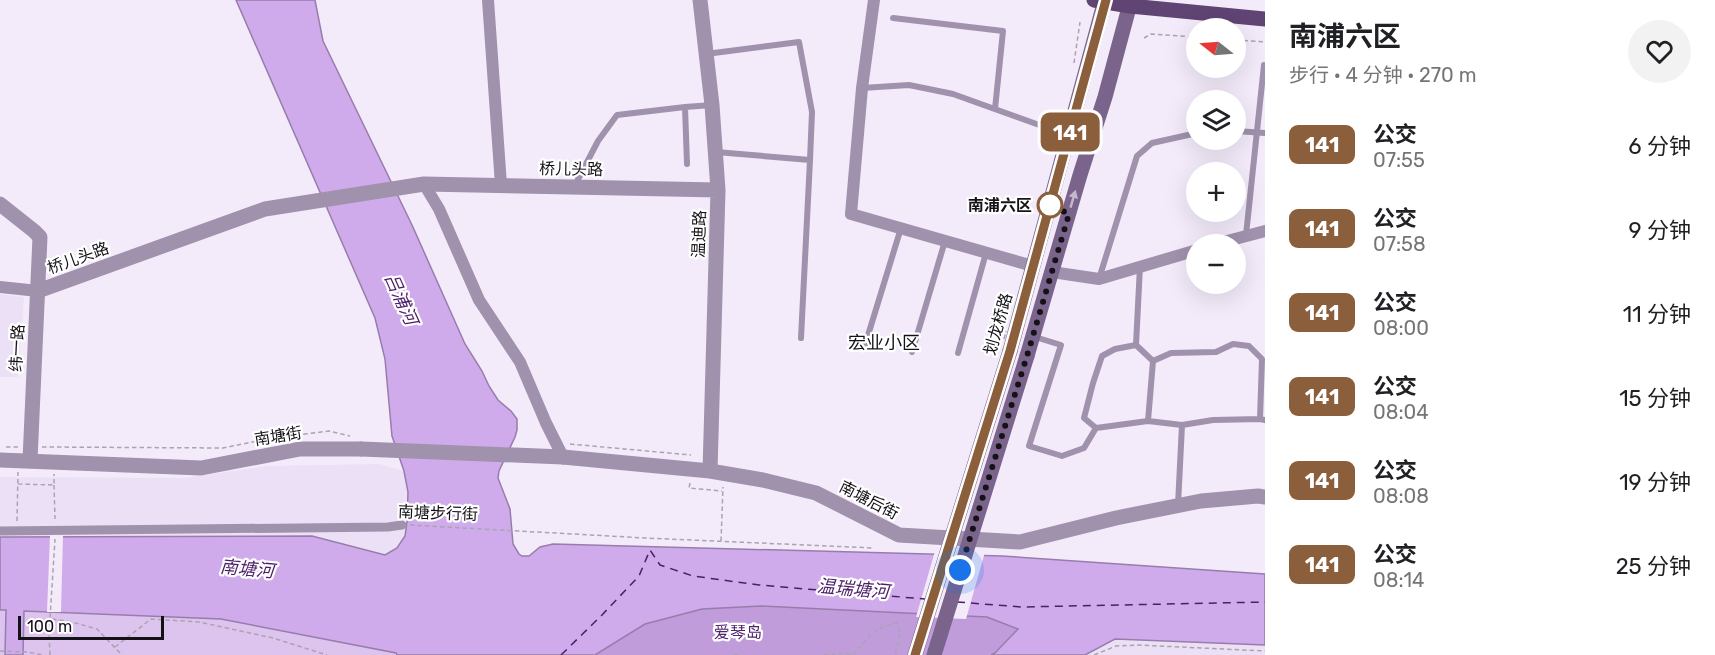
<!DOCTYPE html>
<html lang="zh">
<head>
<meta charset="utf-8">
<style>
	body { margin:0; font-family:Rubik,"Noto Sans SC",sans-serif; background:#f2f2f2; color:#202124; height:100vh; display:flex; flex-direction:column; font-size:22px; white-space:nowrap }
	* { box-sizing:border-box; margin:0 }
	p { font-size:20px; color:#757577 }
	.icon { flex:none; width:33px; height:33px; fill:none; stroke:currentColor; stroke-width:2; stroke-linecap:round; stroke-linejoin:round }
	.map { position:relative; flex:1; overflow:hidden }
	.details { display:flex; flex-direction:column; background:#fff; width:450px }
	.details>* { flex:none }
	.badge { padding:0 12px; border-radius:9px; font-size:21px; line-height:39px }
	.needle { width:39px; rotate:287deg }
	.fabs { position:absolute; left:1186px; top:18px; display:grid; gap:12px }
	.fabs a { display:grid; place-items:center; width:60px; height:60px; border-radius:50%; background:#fff; box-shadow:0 6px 24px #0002; font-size:30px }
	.scale { position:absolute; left:18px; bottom:15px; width:146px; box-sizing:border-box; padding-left:6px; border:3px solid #151217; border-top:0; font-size:16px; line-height:21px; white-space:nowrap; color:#151217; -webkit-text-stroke:4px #fff; paint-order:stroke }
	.you { position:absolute; width:30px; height:30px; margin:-15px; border:4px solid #fff; border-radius:50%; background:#1a73e8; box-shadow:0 0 0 9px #1a73e833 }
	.map>.badge { position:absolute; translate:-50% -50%; box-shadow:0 0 0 3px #fff }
	.round { display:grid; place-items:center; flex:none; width:63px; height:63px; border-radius:32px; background:#f2f2f2 }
	.summary { display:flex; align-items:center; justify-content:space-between; height:102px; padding:0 24px }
	h1 { font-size:28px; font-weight:700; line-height:45px }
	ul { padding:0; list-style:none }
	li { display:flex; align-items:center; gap:18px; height:84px; padding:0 24px }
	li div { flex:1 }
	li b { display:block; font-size:22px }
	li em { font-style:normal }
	li .badge { min-width:66px; font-weight:700; text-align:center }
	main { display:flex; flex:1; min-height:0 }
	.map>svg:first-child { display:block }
</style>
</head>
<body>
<main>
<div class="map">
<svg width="1265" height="655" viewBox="0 0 1265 655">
	<rect width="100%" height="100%" fill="#f3ebfa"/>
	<!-- built -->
	<path fill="#ece0f6" d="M0,294L24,297L18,377H0Z
		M379,464L404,471L408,492L407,522L405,536L397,548L385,555L312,536L0,537V477L183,478L267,466Z
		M1115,639L1265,645V655H1085Z"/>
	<!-- green -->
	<path fill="#dcc4ef" d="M0,610L221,619L396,653L397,655H0Z"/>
	<!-- forest -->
	<path fill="#c09cdb" d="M761,606L987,617L1019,629L995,653L991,655H595L645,624L702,609Z"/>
	<!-- water -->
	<path fill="#cfabeb" stroke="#977dab" stroke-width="1.5" d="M236,0H315L323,41L412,225L465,344L482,371L489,386L498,400L511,411L517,419V430L515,437L499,471L498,478L510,509L513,544L519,554L522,556H529L540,547L553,544L1002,556L1265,574V645L1115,639L1085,655H991L995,653L1018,629L987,617L761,606L702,609L645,624L595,655H397L396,653L221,619L24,611L23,655H5L6,610H0V537L312,536L385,555L397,548L405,536L407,522L408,492L404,471L392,436L385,359L375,318Z"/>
	<!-- pier -->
	<path fill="#f3ebfa" d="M50,535H63L61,612H47Z
		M935,551L985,552L966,619L916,617Z"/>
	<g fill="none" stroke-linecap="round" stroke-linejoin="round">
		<!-- ferry -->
		<path stroke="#4c1e68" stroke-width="1.5" stroke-dasharray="8 6" stroke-linecap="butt" d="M957,602L1022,607L1265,602
			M561,655L602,615L639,576L650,550L660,565L693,576L759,585L925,599"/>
		<!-- path -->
		<path stroke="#aaa4b0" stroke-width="1.5" stroke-dasharray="4.5 3" stroke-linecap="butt" d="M1144,38L1151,34L1197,37
			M1236,40L1265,42
			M1074,63L1080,22
			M570,444L691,455
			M6,447H19
			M42,447L223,448L267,439L329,431L350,436
			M690,483L689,488L722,491
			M18,484L54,485V474
			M54,485L55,519
			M17,521L18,472
			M410,525L645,538L874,548
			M721,541L723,487
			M52,619L72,622L97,629L122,655
			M115,647L151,619L199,622L273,638L327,655
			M0,651L27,652L43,655
			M50,655L49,634L55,539
			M734,655H738
			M824,655L845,653L852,655
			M853,655C866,639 876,626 897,623L900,634L895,655
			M1094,655L1116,646L1138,645L1265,651"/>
		<!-- service -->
		<path stroke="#a091ad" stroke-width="6" d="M893,18L1003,31L995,109
			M706,54L799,42L812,112L810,160
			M862,88L909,85L953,94L1067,135
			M685,107L712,105
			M1236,131L1265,133
			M716,152L810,160L801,338
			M574,187L598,141L617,115L685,107L687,164
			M1246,235L1264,65
			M1099,279L1137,156L1152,143L1197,133
			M1035,337L1061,345L1029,446L1062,456L1084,448L1096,428L1148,421L1182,425L1178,505
			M865,345L901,228
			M1136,345L1140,266
			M912,352L945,241
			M958,353L986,253
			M1153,361L1171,353L1216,352L1233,344L1249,346L1262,359L1260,419L1265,420
			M1182,425L1213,420L1260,419
			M1096,428L1084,418L1093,383L1102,356L1115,349L1136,345L1153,361L1148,421"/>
		<!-- pedestrian -->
		<path stroke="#a091ad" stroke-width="9" d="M0,531L388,527L402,525"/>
		<!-- minor -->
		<path stroke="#a091ad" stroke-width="12" d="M488,0L501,185
			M874,0L862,88L851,214L1033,266
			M424,184L439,209L479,300L520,362L546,423L563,457
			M1216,244L1265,231
			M1052,272L1099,279L1197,250
			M0,287L38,291"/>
		<!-- tertiary -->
		<path stroke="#a091ad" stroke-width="15" d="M700,0L712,105L718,190L710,471
			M0,204L34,231L40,237L30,460
			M38,291L265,209L424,184L718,190
			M563,457L710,471L763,480L816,493L899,535L1020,542L1116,518L1201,501L1258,496L1265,497
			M0,460L201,468L300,449H361"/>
		<!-- secondary -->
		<path stroke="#7a648c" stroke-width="15" d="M1010,351L1105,0
			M1027,356L1080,175L1105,97L1131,0"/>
		<!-- primary -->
		<path stroke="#604474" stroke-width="15" d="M1094,0L1130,6L1265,19"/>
		<!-- path-bridge -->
		<path stroke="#aaa4b0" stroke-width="1.5" stroke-dasharray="4.5 3" stroke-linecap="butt" d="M1004,339L1006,331"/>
		<!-- tertiary-bridge -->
		<path stroke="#a091ad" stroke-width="15" d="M361,449L563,457"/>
		<!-- secondary-bridge -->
		<path stroke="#7a648c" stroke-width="15" d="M915,655L1010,351
			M934,655L1027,356"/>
	</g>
	<!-- one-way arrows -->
	<defs><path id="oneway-solid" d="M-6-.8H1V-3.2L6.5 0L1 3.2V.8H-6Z" transform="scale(1.5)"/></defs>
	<use fill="#c3b9cb" href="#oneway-solid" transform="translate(1073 199) rotate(-74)"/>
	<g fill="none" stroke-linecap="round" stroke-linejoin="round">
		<defs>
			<path id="line" d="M915,655L1010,351L1106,0"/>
		</defs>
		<!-- line casing -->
		<use href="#line" stroke="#fff" stroke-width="14"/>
		<!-- line -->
		<use href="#line" stroke="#8b5e3c" stroke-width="9"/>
		<!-- walk -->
		<path stroke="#151217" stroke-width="6" stroke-dasharray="0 10.8" d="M960,570L1027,356L1069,214L1050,205"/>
	</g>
	<!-- markers -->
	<circle fill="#fff" stroke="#8b5e3c" stroke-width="3" cx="1050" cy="205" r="12"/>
	<g text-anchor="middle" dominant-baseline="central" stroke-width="4.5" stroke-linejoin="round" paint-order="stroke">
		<!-- street labels -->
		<g font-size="16" fill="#151217" stroke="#fff">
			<text transform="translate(571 169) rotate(1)">桥儿头路</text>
			<text transform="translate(699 234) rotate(-88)">温迪路</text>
			<text transform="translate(78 258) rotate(-20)">桥儿头路</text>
			<text transform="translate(998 324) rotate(-74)">划龙桥路</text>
			<text transform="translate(17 348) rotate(-87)">纬一路</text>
			<text transform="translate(278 436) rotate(-9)">南塘街</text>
			<text transform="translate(869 500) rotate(27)">南塘后街</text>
			<text transform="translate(438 513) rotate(2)">南塘步行街</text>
		</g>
		<!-- stop labels -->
		<g font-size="16" font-weight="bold" fill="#151217" stroke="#fff" text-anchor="end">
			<text x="1032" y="205">南浦六区</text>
		</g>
		<!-- park labels -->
		<g font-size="16" fill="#51236e" stroke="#fff">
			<text x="738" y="632">爱琴岛</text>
		</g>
		<!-- water labels -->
		<g font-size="18" font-style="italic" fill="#4c1e68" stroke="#fff">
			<text transform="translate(401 299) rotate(66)">吕浦河</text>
			<text transform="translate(247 569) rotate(5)">南塘河</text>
			<text transform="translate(853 589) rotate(5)">温瑞塘河</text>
		</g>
		<!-- neighbourhood labels -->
		<g font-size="18" fill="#151217" stroke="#fff">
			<text x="884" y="343">宏业小区</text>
		</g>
	</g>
</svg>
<div class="fabs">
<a><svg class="needle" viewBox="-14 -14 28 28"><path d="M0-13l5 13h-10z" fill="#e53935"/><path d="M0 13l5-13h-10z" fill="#757577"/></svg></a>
<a><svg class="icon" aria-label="layers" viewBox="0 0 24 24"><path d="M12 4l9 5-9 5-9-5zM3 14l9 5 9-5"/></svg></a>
<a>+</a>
<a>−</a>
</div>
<div class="scale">100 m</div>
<div class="you" style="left:960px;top:570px"></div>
<b class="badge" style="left:1070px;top:132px;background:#8b5e3c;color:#fff">141</b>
</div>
<section class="details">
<div class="summary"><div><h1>南浦六区</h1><p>步行 · 4 分钟 · 270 m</p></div><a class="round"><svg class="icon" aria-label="heart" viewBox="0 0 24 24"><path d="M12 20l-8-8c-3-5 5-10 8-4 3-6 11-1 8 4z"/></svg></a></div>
<ul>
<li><span class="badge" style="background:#8b5e3c;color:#fff">141</span><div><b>公交</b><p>07:55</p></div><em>6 分钟</em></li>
<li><span class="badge" style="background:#8b5e3c;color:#fff">141</span><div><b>公交</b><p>07:58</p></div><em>9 分钟</em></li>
<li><span class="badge" style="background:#8b5e3c;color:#fff">141</span><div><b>公交</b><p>08:00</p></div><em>11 分钟</em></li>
<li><span class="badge" style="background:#8b5e3c;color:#fff">141</span><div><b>公交</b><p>08:04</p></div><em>15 分钟</em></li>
<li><span class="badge" style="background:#8b5e3c;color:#fff">141</span><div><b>公交</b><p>08:08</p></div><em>19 分钟</em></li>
<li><span class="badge" style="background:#8b5e3c;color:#fff">141</span><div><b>公交</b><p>08:14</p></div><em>25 分钟</em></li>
</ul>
</section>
</main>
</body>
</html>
